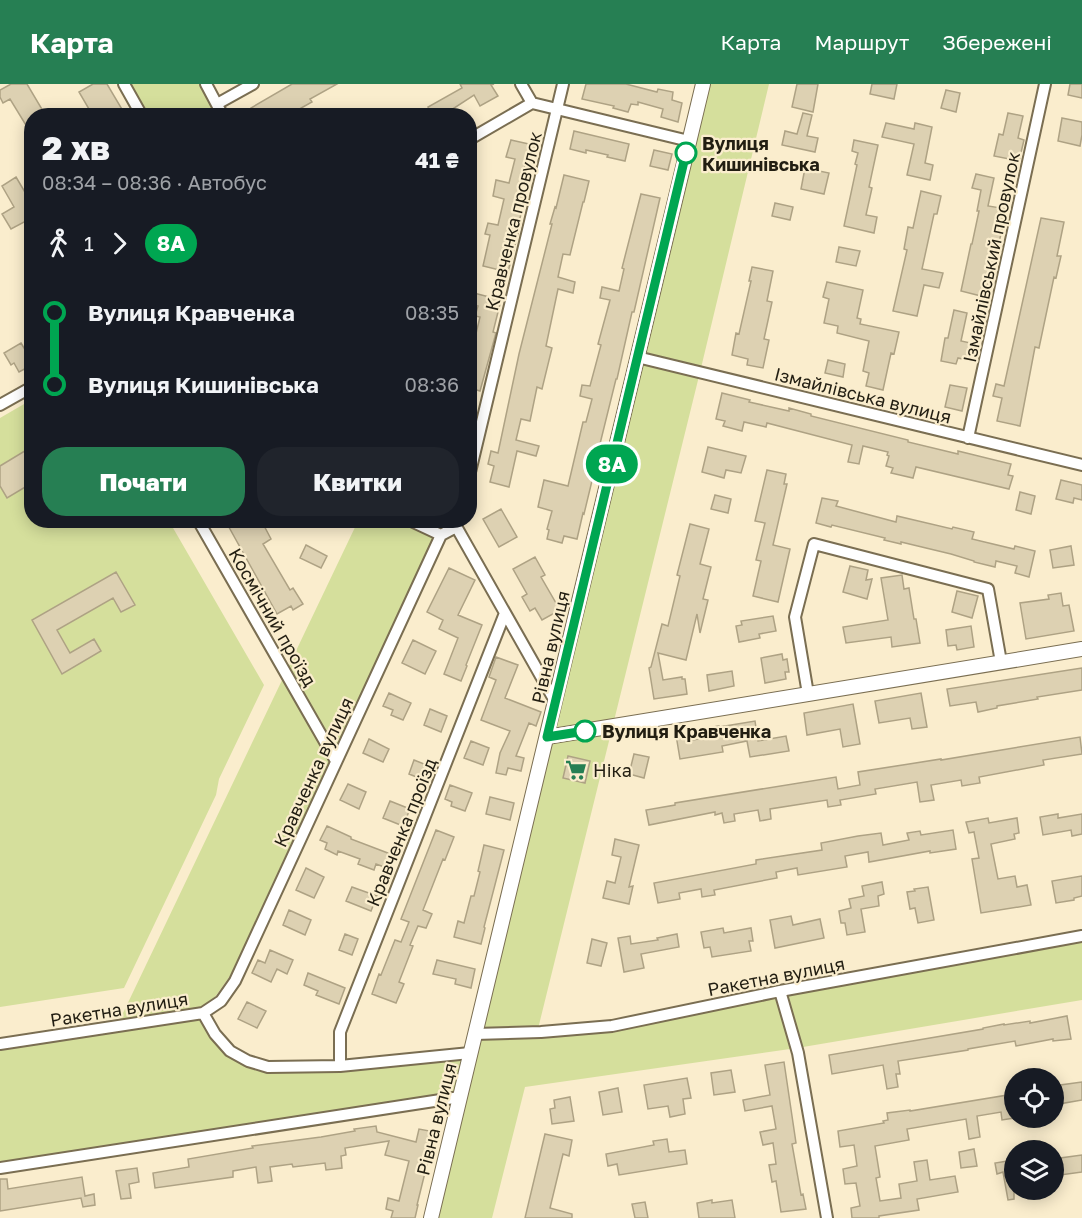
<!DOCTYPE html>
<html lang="uk">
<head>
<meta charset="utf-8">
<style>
	body { margin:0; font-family:"Golos Text",sans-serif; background:#20242c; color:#f1f3f6; height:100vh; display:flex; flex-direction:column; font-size:22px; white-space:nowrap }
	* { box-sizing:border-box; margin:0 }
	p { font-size:20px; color:#9ea1a6 }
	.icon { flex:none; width:33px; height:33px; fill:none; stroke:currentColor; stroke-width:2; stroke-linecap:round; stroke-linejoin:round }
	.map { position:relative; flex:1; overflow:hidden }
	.drawer { position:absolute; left:24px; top:24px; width:453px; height:420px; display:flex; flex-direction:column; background:#171b24; border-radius:24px; box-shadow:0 3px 15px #0003 }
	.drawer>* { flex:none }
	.badge { padding:0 12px; border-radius:20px; font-size:21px; line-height:39px }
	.buttons { position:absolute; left:1004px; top:984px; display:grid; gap:12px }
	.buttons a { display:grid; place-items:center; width:60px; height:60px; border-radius:50%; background:#171b24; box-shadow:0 3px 15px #0003; font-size:30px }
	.map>.badge { position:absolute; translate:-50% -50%; box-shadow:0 0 0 3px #fff }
	.legs { display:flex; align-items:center; gap:9px; height:66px; padding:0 18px; font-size:20px }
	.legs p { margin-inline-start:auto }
	.head { display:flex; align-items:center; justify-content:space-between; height:102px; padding:0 18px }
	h1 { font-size:33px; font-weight:800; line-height:45px }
	.button { display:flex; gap:12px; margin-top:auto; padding:12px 18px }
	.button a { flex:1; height:69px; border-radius:24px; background:#267f53; color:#fff; font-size:24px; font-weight:800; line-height:69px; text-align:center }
	.button a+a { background:#20242c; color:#f1f3f6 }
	ul { padding:0 18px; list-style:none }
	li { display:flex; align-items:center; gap:21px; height:72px; font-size:22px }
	li i { display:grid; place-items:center; width:9px; height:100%; margin:0 8px; background:currentColor }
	li i::after { content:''; width:15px; height:15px; margin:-8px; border:4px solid; border-radius:50%; background:#171b24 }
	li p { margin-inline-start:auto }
	li:first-child i { background:linear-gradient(#0000 50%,currentColor 0) }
	li:last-child i { background:linear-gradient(currentColor 50%,#0000 0) }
	header { display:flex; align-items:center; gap:36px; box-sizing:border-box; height:84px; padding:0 30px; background:#267f53; color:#fff }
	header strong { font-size:28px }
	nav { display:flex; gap:33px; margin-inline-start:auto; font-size:21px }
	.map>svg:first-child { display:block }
</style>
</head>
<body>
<header>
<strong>Карта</strong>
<nav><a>Карта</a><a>Маршрут</a><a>Збережені</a></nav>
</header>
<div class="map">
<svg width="1082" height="1134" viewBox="0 0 1082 1134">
	<rect width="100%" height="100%" fill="#faedcd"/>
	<!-- green -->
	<path fill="#d5df9c" d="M130,0H200L217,31H148Z
		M706,0H769L701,284L536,953L786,911L1082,857V916L797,964L525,1003L492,1134H434L464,1009L0,1079V965L114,948L358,437H441L230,892L215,913L197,926L199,934L210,954L225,971L246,982L268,988L342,987L473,973Z
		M31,316L32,436L169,437L264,601L219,695L216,711L124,904L0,923V334Z"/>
	<!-- building -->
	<path fill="#ddd1b2" stroke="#aea284" stroke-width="1.5" d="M11,0H27L46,32H32V51L10,15L3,19L0,13V6Z
		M93,0H107L126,32H93L79,8Z
		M292,0H337L310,15L312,18L287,32H256L251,24Z
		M460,0H494L491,1L498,12L480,22L474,11L451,26L454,32H433L428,23L462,4Z
		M586,0H626L657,8L658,5L673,8L672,16L682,19L678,38L661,33L663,25L638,18V21L631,20L628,28L613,24L614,22L582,15Z
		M797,0H818L813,28L792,23Z
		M872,0H897L894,15L870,10Z
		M1070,0H1082V14L1068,11Z
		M946,6L960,9L956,28L941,24Z
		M803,29L812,31L807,52L818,54L815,68L782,61L785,47L797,50Z
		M1008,29L1023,32L1018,54L1024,56L1019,77L994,72L999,50L1003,51Z
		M1062,34L1082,38V51L1080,62L1058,57Z
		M886,39L914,45L915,39L932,43L925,79L933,81L930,96L907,91L914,60L882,53Z
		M574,47L629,60L625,77L607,73L608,71L586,66V69L570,65Z
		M511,56L538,62L533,79L526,77L520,105L527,106L519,138H521L508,188L483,182L490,151L485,150L488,139L498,141L504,115L493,112L496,96L509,99L515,75L506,73Z
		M854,56L878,61L869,103L872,104L866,131L877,133L874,149L844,142L857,81L855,80L858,69L852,67Z
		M654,66L672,70L668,86L650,82Z
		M805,84L829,89L824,110L801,105Z
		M976,90L994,94L988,122L1007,125L994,179H992L985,213L961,207L971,160H972L979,127H977L981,106L972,104Z
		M564,91L589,97L584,118H583L570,171L563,170L558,193L575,198L573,209L558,205L546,262L552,264L542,305L537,303L530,337L521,335L516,356L539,362L536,372L517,367L509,403L490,398L494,382L488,380L491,367L498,369L519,270L552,140H550L555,123L556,124Z
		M16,93L32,120V126L25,130L28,136L11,145L2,130L14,123L2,102Z
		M921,107L941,112L937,130H934L922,185L943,189L939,204L924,201L917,232L893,227L907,166L904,165L908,143L913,144Z
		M641,110L660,114L634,228H632L617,295H616L596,376H597L584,430L583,429L577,455L564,452L562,459L547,455L549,446L547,445L552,427L538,423L544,396L568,402L583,338H586L592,315L580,312L582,301L590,302L601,261L598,260L610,216L600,214L602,203L619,207L624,185L622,184Z
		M775,119L793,123L790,136L772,132Z
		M1041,134L1064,138L1057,172H1061L1056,194L1054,193L1039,264L1035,263L1020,342L997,337L1002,314L993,312L996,300L1004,302Z
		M839,163L860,167L856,182L836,178Z
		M752,183L773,187L767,217L772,218L764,255L769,256L763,284L747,281L748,275L732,271L736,249L739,250L751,197H749Z
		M827,198L863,206L857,234L861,235L860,240L899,248L894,270L891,269L883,306L866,302L869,289L863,287L869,257L837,249L838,242L824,239L829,215L823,213Z
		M470,208L501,216L493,248L496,249L480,307L470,304V274L480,233L475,232L478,222L470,220Z
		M954,226L967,229L961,257L975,260L971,277L958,274L956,280L941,277L945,254H948Z
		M21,259L32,277V281L19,288L14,279L11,281L4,269Z
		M828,276L845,280L843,293L825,289Z
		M950,301L967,304L962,327L945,323Z
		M722,309L750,316L749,318L789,327V324L811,330V332L908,356V358L958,370V367L1011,380L1008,391L1013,392L1009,405L916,383L913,394L891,389L893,384L886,382L889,372L887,371L888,368L863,362L859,380L848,378L852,361L767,339L766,343L744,338L742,347L723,342L725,337L716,335Z
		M708,363L746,372L741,389L726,386L724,394L702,388Z
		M28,365L32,371V399L7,414L0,402V382Z
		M767,386L786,390L784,400H787L773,461L790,465L778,518L753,512L761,477L756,476L765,439L755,437Z
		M1061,396L1082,401V416L1074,414L1073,419L1056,415Z
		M1020,408L1035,412L1031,430L1016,426Z
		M715,411L731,415L728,429L711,425Z
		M822,414L838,417L836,422L896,438L897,432L952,445L953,443L974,448L972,455L1014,465L1015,462L1035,467L1029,493L1015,489L1017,482L996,477L995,483L974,478V477L951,470L901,458V460L884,456L885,454L832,441L831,443L816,439Z
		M501,425L517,453L499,463L483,435Z
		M225,436H261L271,455L263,460L290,506L293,504L303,520L293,526L291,522L277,530Z
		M690,440L709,445L700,480L711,483L703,515L708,516L700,549L697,530L686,576L658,569L663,596L682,593V595H685L687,610L654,615L649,584L651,583L662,540L668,542L680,492L677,491Z
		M306,461L327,472L321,484L300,474Z
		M1071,462L1074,481L1053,484L1050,466Z
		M535,473L545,491L541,493L560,526L542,536L535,524L530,527L522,513L527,510L513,485Z
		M850,482L868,486L866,496L872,495L867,515L843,508Z
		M449,484L475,496L458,531L482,541L466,581L467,582L461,597L444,590L458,554L439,545L443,536L427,528Z
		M116,488L135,521L121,528L113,514L57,546L70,569L94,555L101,567L62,590L32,536Z
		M902,491L904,505L909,504L914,535H916L920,559L892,563L891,553L846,559L843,543L888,536L881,494Z
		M957,507L978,512L972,534L952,528Z
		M1061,509L1063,522L1069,521L1074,547L1026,555L1020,519L1049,515L1048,511Z
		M773,532L776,547L759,550L760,554L739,558L736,542L742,541L741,537Z
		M971,542L974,563L957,566L956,561L948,562L946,546Z
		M413,556L436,567L425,590L402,579Z
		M782,570L783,576L787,575L789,588H785L786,595L765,599L761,574Z
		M496,573L518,581L505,614L541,628L536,642L529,639L516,672L524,674L521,687L508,684L506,691L496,689L500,669L510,647L481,636L496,596L489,593Z
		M1082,584V606L1037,613L1038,615L997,622V624L978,628L976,618L950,622L947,605Z
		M732,587L734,602L709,607L707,591Z
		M389,609L411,619L403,636L391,631L393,626L383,622Z
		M921,609L927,643L912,645L910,634L879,639L875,617Z
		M853,620L860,660L843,663L840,645L807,651L804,629Z
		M430,625L447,632L441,648L424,641Z
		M755,637L758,657L786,652L789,667L750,673L747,657L722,662L723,668L680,675L676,651L686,650L687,657L709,653L707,644L719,642V643Z
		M1080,653L1082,670L1043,676L1044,681L979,693L980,699L962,702L961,696L931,701L934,716L920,718L917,698L875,705L876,710L840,716L841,721L828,723L827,716L770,725L771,735L760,737L758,726L734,730L735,737L724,739L722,729L715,731V728L649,741L646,726L675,721V719L836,693L838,705L860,701L858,688L941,675V676Z
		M369,655L389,665L383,678L363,669Z
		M471,657L489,664L483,681L464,674Z
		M634,670L649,673L644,694L629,690Z
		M568,672L590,677L585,699L563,694Z
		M414,676L429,682L424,696L409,690Z
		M348,700L366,708L359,725L340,716Z
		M450,701L472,709L465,727L451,722L452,718L445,715Z
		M490,713L514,719L510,736L486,730Z
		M390,717L410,725L403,742L383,734Z
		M1058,730V734L1082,730V750L1072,752L1071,746L1043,751L1040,733Z
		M988,734L989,739L1017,734L1019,749L1014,750L1015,755L991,760L998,795L1015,792L1017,803L1027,801L1031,821L981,829L972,775L979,774L974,748L969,749L966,738Z
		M327,742L351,753V755L393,771L387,784L376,780L374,786L358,780L360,775L338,767L337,771L325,765L327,759L320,756Z
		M436,746L454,753L445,776L443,775L423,826L432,830L426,844L418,842L410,861L413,862L399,898L404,900L396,919L372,910L379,890L381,891L395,856L401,858L409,838L401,835Z
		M953,746L956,765L930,769V767L869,778L868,768L845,772L847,783L798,791L797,784L776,788L777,794L714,806L715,811L702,813L701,805L679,809L680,815L658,819L654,799L756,780V776L822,766L821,759L858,752L881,749L883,761L909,756L907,749L920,747L921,751Z
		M615,755L639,761L629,803L633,802L629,820L603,814L607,797L615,799L621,773L612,771Z
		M484,761L504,766L484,843L485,844L481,860L454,853L458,837L464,839L471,812H474L480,788L478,787Z
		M306,784L324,793L314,814L296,806Z
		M1082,792V812L1074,814V816L1056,819L1052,797Z
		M882,798L884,810L878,812L879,822L861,825L865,848L847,851L845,839H841L839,827L851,824L849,815L864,812L862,802Z
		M352,803L377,812L371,827L346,817Z
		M928,803L934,836L918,839L915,824L910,825L907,808L915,807L914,805Z
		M289,826L311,836L305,851L283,841Z
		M791,832L793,841L820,835L824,854L775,864L770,836Z
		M723,844L724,849L751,844L753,857H749L751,867L712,873L710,863L704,864L701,848Z
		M345,850L358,855L352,871L339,866Z
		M677,850L679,863L641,870L644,884L624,888L618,854L630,852L631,860L658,856L657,854Z
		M592,855L607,859L601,882L587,879Z
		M270,866L293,876L287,890L277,885L271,898L252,889L258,876L265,879Z
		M437,876L475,885L471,904L455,900L456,895L433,890Z
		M308,889L345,904L339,920L316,911L318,907L304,901Z
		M247,918L266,927L257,944L238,935Z
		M1067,932L1071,955L1053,957V955L1016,962L1015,957L968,965V966L898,977L900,990H896L898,1003L887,1005L883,981L832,990L829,971L983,945V944L1004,940V941L1030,937V939Z
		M784,978L796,1059L792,1060L801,1111L803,1110L806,1125L781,1128L776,1097L772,1098L769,1081L776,1080L773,1059L763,1061L760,1048L776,1045L772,1022L745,1027L743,1016L770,1011L765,981Z
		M731,986L735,1008L714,1011L711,989Z
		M687,994L691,1014L683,1015L685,1030L670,1033L668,1022L648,1025L644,1001Z
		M1082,998V1016L1053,1021V1002Z
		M618,1004L622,1028L603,1031L599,1008Z
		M1014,1010V1034L1002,1036L1001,1028L977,1032L980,1053L969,1055L966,1035L907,1045L909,1056L875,1062L880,1093L876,1094L880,1117L901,1114L899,1100L917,1097L914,1078L927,1076L930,1096L955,1092L958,1108L917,1115L919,1126L879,1132V1134H852L851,1124L860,1122L856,1099L845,1100L843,1085L857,1082L854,1061L840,1063L838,1047L884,1039L883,1037L888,1036L887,1029L910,1026V1027Z
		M570,1013L574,1037L552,1040L550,1025L555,1024L554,1016Z
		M376,1042L377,1048L416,1058L419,1045L435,1048L417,1121H418L415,1134H391L393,1127L386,1125L388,1114L399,1117L409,1077L385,1071L389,1057L345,1064L346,1071L341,1072L342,1084L326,1086L325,1079L293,1083L292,1080L270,1083L272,1097L258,1099L256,1083L233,1087V1093L155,1104L153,1089L189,1083L188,1075L253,1064L252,1062L321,1053L355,1047L354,1045Z
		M545,1050L572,1056L569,1072L563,1070L550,1124L572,1130V1134H525Z
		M667,1055L669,1068L685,1066L687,1080L619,1091L617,1080L608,1082L606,1070L654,1061L653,1057Z
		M974,1065L977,1082L961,1084L959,1068Z
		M1082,1071V1088L1053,1092V1075Z
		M1014,1076V1115L1008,1116L1003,1088L997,1090L995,1079Z
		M137,1084L139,1098L129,1100L131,1114L121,1115L116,1087Z
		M82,1093L85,1112L94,1110L95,1121L83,1123L81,1114L0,1127V1095H7L8,1105Z
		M712,1116V1119L732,1116L735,1134H699L697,1119Z
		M645,1118L648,1134H635L632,1120Z"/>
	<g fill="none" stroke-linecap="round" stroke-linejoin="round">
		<defs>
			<path id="minor" d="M124,0L142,32
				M206,0L223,32
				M521,0L532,19L689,57
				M217,20L253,0
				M470,55L532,19
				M637,273L1082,381
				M0,321L32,303
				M968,354L1045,0
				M470,388L563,0
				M198,436L336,677
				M409,436L441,451
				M453,437L555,617
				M808,610L795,533L814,460L988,505L1001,578
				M780,907L798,969L827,1134
				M203,929L215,950L230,967L248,977L268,983L340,982L470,969
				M475,950L541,948L612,942L780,907L1082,852
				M0,960L203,929L221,917L235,897L441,451L456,443L458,436
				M340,982V948L505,529
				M0,1084L460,1013"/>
			<path id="tertiary" d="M547,653L1082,565
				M431,1134L703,0"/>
		</defs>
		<!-- minor casing -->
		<use href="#minor" stroke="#7a6e52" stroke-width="14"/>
		<!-- tertiary casing -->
		<use href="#tertiary" stroke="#7a6e52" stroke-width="16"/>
		<!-- minor -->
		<use href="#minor" stroke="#fff" stroke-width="10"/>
		<!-- tertiary -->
		<use href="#tertiary" stroke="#fff" stroke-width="14"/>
	</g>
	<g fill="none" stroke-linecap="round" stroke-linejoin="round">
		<defs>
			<path id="line-1" d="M585,647L547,653L686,69"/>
		</defs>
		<!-- line-1 casing -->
		<use href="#line-1" stroke="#fff" stroke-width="14"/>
		<!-- line-1 -->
		<use href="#line-1" stroke="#00a651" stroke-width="9"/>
	</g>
	<!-- icons -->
	<defs>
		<symbol id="supermarket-bare" viewBox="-9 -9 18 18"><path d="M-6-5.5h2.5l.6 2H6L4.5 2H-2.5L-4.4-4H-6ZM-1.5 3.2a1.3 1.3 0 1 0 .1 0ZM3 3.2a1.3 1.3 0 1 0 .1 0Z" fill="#267f53" stroke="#faedcd" stroke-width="2.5" paint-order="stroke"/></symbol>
	</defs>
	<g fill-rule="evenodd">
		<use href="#supermarket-bare" x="561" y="671" width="30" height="30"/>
	</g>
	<!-- markers -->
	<g fill="#fff" stroke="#00a651" stroke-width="3">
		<circle cx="686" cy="69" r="10"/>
		<circle cx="585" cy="647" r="10"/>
	</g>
	<g text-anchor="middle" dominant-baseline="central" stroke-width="4.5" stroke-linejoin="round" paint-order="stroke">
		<!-- stop labels -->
		<g font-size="18" font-weight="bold" fill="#221e12" stroke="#faedcd" text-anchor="start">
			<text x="702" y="59">Вулиця<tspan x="702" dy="21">Кишинівська</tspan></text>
			<text x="602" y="647">Вулиця Кравченка</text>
		</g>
		<!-- street labels -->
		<g font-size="18" fill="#221e12" stroke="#faedcd">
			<text transform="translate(513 137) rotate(-76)">Кравченка провулок</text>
			<text transform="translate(991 173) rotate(-78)">Ізмайлівський провулок</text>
			<text transform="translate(863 311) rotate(14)">Ізмайлівська вулиця</text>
			<text transform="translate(273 533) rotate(60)">Космічний проїзд</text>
			<text transform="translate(550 563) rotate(-77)">Рівна вулиця</text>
			<text transform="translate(313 688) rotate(-65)">Кравченка вулиця</text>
			<text transform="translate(401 748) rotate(-68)">Кравченка проїзд</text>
			<text transform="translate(776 892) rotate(-11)">Ракетна вулиця</text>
			<text transform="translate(119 925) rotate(-9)">Ракетна вулиця</text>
			<text transform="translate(436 1035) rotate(-76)">Рівна вулиця</text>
		</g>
		<!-- poi labels -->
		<g font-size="18" fill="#221e12" stroke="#faedcd" text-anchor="start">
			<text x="593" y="686">Ніка</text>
		</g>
	</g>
</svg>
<div class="buttons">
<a><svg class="icon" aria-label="locate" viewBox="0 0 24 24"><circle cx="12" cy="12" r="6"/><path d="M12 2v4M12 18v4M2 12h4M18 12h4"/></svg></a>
<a><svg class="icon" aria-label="layers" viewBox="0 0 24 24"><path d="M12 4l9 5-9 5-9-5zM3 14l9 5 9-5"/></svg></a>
</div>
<b class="badge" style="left:612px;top:380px;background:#00a651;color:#fff">8А</b>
<section class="drawer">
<div class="head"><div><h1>2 хв</h1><p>08:34 – 08:36 · Автобус</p></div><b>41 ₴</b></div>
<div class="legs"><svg class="icon" aria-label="walk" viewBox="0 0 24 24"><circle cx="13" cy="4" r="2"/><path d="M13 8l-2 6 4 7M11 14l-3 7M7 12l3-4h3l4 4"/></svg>1<svg class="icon" aria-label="forward" viewBox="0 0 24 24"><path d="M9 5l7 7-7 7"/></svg><b class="badge" style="background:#00a651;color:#fff">8А</b></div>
<ul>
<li><i style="color:#00a651"></i><b>Вулиця Кравченка</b><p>08:35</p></li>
<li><i style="color:#00a651"></i><b>Вулиця Кишинівська</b><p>08:36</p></li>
</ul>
<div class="button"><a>Почати</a><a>Квитки</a></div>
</section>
</div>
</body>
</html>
